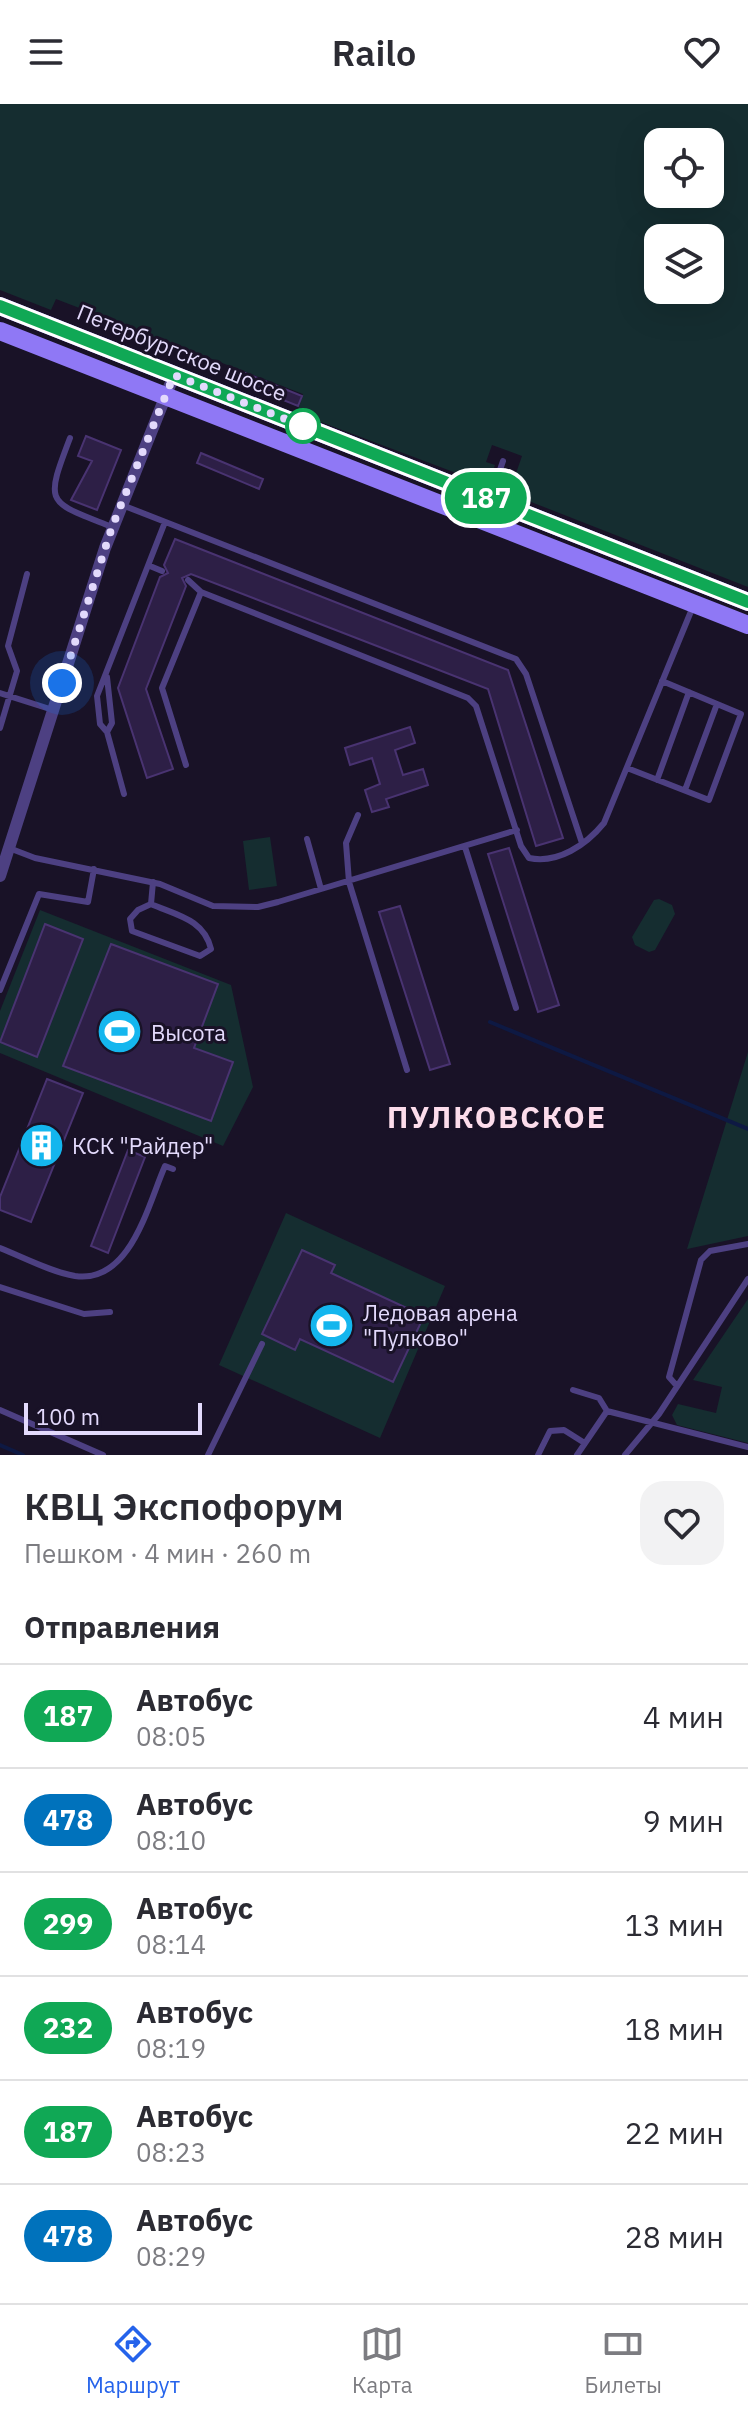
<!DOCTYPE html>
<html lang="ru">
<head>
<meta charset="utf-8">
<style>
	body { margin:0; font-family:"IBM Plex Sans",sans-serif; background:#f2f2f3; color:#2b2b33; height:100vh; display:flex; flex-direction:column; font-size:30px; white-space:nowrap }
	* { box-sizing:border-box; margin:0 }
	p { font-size:26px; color:#7c7c81 }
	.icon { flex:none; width:44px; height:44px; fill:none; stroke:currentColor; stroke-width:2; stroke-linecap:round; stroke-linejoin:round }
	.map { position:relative; height:1351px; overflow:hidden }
	.drawer { display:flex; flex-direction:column; background:#fff; flex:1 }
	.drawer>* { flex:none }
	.badge { padding:0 16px; border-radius:26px; font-size:28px; line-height:52px }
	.fabs { position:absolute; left:644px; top:24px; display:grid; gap:16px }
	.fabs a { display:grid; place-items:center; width:80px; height:80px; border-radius:16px; background:#fff; box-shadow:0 8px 32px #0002; font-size:40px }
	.scale { position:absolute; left:24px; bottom:20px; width:178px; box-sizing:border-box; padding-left:8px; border:4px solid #e3dafc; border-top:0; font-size:22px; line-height:28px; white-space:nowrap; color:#e3dafc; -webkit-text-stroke:6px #191227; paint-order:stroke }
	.you { position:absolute; width:40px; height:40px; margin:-20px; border:6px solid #fff; border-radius:50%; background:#1a73e8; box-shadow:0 0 0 12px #1a73e833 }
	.map>.badge { position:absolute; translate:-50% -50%; box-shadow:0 0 0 4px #fff }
	h2 { padding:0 24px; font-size:30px; line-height:72px }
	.round { display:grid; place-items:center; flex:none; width:84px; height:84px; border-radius:24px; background:#f2f2f3 }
	.overview { display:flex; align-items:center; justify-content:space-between; height:136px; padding:0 24px }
	h1 { font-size:38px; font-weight:600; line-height:60px }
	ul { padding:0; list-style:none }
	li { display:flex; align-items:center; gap:24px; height:104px; padding:0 24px; border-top:2px solid #e1e1e2 }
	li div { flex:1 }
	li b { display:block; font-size:30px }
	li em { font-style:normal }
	li .badge { min-width:88px; font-weight:700; text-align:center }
	header { display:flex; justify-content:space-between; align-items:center; height:104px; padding:0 24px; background:#fff; font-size:36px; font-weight:600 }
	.tabs { display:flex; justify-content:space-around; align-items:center; height:112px; border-top:2px solid #e1e1e2; background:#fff; font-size:22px; color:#7c7c81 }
	.tabs a { display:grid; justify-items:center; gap:4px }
	.tabs .selected { color:#2563eb }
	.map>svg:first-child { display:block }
</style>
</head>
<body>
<header><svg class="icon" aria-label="menu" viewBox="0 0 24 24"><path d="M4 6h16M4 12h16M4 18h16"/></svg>Railo<svg class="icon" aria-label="heart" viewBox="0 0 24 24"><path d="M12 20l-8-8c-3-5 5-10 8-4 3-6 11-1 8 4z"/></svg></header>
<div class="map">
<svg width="748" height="1351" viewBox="0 0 748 1351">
	<rect width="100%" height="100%" fill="#191227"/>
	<!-- green -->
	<path fill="#152d30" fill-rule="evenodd" d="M0,0H748V483L498,385L502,375H514L522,352L492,341L486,358L495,361L488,381L297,309L303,290L56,195L51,206L0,186ZM658,38H710V90H658ZM658,134H710V186H658Z
		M270,733L277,782L249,786L243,737Z
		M659,795L672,801L675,810L655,846L649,848L635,841L632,833L654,796Z
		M40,806L231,881L253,983L223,1042L0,949V907Z
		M748,948V1132L687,1145Z
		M286,1109L445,1182L380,1334L219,1261Z
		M748,1195V1339L677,1321L672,1311L678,1300L716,1309L722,1283L693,1276Z"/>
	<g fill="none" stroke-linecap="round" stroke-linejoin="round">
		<!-- stream -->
		<path stroke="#0e1943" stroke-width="4" d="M490,918L748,1025
			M0,1341L23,1351"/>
	</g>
	<!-- building -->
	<path fill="#2d1f46" stroke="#493371" stroke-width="2" d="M240,267L302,292L298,302L236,277Z
		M86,332L121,346L97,406L71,396L92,357L78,352Z
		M201,349L263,375L259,385L197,359Z
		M175,435L508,566L563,734L536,742L488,585L191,470L182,474L186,482L146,585L173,665L147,674L118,584L160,473L168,469L164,461Z
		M410,623L415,639L395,646L403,671L423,665L428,681L386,695L389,703L372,708L365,686L380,680L372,654L350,661L345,644Z
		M509,744L559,901L538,908L488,750Z
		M400,802L450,960L430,966L379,808Z
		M45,820L83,835L37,953L0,938Z
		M111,840L218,880L194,944L233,958L211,1017L63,962Z
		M47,975L83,989L31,1118L0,1106V1093Z
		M128,1046L145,1053L108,1149L91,1142Z
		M302,1146L335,1161L331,1169L424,1212L393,1278L300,1235L295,1246L262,1230Z"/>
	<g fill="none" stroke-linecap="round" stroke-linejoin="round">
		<!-- service -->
		<path stroke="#4d4082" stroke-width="6" d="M70,334C44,402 47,397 112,423
			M491,392L503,357
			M122,401L516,555L526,570L582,739
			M150,462L162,467
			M188,476L201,488
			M107,573L112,619L107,628L124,690
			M0,589L53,606
			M0,624L17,567L8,542L27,470
			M107,628L100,620L97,592L165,418
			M186,661L162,584L201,488L468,594L476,602L521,742L529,754C558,760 586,741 604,719L694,500
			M627,664L709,696L741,610L662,577
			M657,676L689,588
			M685,686L717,600
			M358,711L346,739L349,778L407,966
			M307,735L321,785
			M465,743L516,904
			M9,744L35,754L160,780L213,802L258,803L278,798L517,726
			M151,800C176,811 204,815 211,845L200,852L132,827L130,815L138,806L151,800L153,778
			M0,886L39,790L88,798L94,765
			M0,1144C23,1153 51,1168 75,1172C131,1180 148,1100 165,1062L173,1065
			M0,1183L84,1210L110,1208
			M677,1282L669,1273L701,1156L710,1147L748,1140
			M573,1286L599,1294L607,1307
			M0,1306L103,1351
			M208,1351L262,1240
			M538,1351L550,1327L564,1326L583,1338
			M577,1351L607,1307L748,1343
			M625,1351L659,1310L748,1175"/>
		<!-- minor -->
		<path stroke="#4d4082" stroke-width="12" d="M0,772L105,444L174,271"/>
		<!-- secondary -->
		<path stroke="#8f78f5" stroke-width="18" d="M0,202L748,498
			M0,227L748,521"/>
	</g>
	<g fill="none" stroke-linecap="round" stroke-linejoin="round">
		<defs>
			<path id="line" d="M0,202L748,498"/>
		</defs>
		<!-- line casing -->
		<use href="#line" stroke="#fff" stroke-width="18"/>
		<!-- line -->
		<use href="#line" stroke="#10a855" stroke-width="12"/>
		<!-- walk -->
		<path stroke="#e3dafc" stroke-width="8" stroke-dasharray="0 14.4" d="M62,579L112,423L174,271L303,322"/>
	</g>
	<!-- icons -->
	<defs>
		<symbol id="stadium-disc" viewBox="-11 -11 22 22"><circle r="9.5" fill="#14b6ee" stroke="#191227"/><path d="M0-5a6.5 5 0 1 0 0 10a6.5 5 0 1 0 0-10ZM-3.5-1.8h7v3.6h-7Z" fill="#fff"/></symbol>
		<symbol id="building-disc" viewBox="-11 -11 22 22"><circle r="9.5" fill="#14b6ee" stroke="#191227"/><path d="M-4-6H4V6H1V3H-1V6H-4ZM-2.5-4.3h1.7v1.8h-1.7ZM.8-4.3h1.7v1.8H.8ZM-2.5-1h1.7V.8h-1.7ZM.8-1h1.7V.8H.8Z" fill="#fff"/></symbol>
	</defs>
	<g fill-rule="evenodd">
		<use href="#stadium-disc" x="94" y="902" width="51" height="51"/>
		<use href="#building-disc" x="16" y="1016" width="51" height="51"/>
		<use href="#stadium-disc" x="306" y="1196" width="51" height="51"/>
	</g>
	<!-- markers -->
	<circle fill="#fff" stroke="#10a855" stroke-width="4" cx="303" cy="322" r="16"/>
	<g text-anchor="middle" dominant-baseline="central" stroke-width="6" stroke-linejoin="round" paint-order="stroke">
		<!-- street labels -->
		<g font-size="22" fill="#e3dafc" stroke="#191227">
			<text transform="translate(182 248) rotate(22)">Петербургское шоссе</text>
		</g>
		<!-- poi labels -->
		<g font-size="22" fill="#e3dafc" stroke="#191227" text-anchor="start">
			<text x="151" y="928">Высота</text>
			<text x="72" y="1041">КСК "Райдер"</text>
			<text x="363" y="1208">Ледовая арена<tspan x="363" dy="25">"Пулково"</tspan></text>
		</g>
		<!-- district labels -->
		<g font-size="30" font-weight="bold" letter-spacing="2" fill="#fcdceb" stroke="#191227">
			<text x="497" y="1012">ПУЛКОВСКОЕ</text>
		</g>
	</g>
</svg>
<div class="fabs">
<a><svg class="icon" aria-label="locate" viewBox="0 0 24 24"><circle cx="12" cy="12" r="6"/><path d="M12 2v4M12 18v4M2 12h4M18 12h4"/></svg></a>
<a><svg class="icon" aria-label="layers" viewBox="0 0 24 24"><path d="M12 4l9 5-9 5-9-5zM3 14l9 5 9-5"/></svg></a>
</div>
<div class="scale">100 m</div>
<div class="you" style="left:62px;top:579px"></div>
<b class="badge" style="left:486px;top:394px;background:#10a855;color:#fff">187</b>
</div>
<section class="drawer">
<div class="overview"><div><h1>КВЦ Экспофорум</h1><p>Пешком · 4 мин · 260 m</p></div><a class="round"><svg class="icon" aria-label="heart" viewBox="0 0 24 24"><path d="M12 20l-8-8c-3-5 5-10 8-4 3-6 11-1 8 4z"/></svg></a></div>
<h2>Отправления</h2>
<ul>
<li><span class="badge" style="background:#10a855;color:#fff">187</span><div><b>Автобус</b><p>08:05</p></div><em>4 мин</em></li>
<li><span class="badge" style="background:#0072bc;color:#fff">478</span><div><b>Автобус</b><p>08:10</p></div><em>9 мин</em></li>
<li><span class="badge" style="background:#10a855;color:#fff">299</span><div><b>Автобус</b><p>08:14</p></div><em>13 мин</em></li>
<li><span class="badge" style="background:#10a855;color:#fff">232</span><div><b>Автобус</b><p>08:19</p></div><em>18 мин</em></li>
<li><span class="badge" style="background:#10a855;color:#fff">187</span><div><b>Автобус</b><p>08:23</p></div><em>22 мин</em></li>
<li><span class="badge" style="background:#0072bc;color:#fff">478</span><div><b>Автобус</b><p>08:29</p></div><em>28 мин</em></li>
</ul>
</section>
<nav class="tabs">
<a class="selected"><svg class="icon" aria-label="directions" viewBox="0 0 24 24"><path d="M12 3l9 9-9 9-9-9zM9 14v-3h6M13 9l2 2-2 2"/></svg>Маршрут</a>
<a><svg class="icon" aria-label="map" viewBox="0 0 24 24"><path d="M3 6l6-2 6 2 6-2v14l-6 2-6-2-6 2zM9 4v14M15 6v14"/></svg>Карта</a>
<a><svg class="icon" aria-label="tickets" viewBox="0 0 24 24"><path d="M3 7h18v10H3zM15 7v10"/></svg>Билеты</a>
</nav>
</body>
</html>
